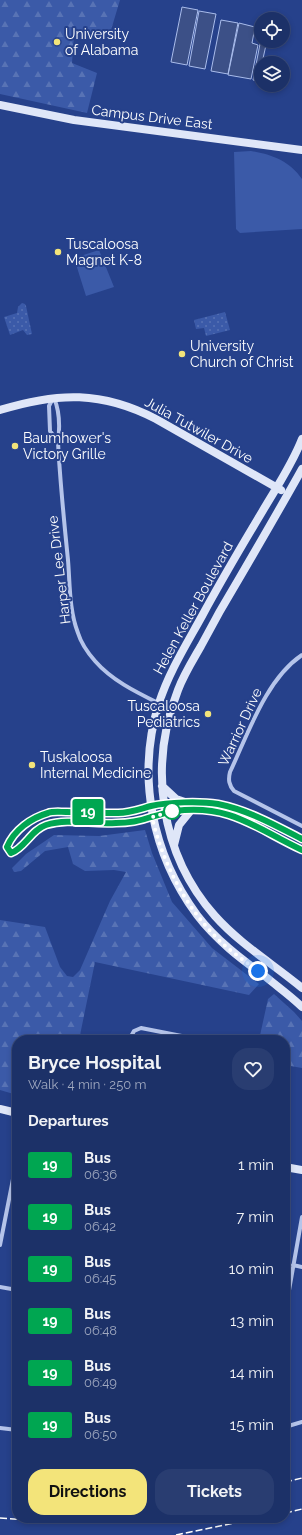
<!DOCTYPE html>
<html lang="en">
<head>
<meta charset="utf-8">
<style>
	body { margin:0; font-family:Raleway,sans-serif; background:#293d71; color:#f1f3f6; height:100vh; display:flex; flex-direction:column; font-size:15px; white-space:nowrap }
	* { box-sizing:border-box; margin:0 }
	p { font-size:13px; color:#a0a9c0 }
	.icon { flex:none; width:22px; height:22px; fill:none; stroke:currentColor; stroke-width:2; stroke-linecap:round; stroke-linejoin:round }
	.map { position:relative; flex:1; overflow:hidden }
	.sheet { position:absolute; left:12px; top:1035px; width:278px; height:488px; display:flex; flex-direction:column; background:#1c3168; border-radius:16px; box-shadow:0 2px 6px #0003,0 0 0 1px #3a4c7c }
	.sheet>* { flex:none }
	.badge { padding:0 8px; border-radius:3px; font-size:14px; line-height:26px }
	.tools { position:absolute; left:254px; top:12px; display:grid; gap:8px }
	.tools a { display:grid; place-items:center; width:36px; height:36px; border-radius:50%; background:#1c3168; box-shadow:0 2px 6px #0003,0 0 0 1px #3a4c7c; font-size:20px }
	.you { position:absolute; width:20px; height:20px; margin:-10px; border:3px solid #fff; border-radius:50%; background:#1a73e8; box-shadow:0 0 0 6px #1a73e833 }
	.map>.badge { position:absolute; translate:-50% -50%; box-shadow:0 0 0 2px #fff }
	h2 { padding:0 16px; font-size:15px; line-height:36px }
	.round { display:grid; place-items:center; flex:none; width:42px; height:42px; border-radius:16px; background:#293d71 }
	.head { display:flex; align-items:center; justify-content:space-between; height:68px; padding:0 16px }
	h1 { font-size:19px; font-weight:700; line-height:30px }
	.cta { display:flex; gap:8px; margin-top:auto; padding:8px 16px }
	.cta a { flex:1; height:46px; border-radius:16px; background:#f3e47a; color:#111; font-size:16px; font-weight:700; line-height:46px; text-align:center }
	.cta a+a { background:#293d71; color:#f1f3f6 }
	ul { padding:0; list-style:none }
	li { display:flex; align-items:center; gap:12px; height:52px; padding:0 16px }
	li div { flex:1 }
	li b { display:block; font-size:15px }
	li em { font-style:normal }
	li .badge { min-width:44px; font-weight:700; text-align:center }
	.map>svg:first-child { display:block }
</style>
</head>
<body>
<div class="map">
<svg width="302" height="1535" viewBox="0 0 302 1535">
	<defs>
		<pattern id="forest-firs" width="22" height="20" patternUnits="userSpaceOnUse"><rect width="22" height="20" fill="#3b5aa8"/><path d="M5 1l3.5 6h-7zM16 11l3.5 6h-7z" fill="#5873b5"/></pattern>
		<pattern id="park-dots" width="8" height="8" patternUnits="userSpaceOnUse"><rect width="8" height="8" fill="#3b5aa8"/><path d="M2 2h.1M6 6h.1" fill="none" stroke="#5873b5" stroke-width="1.8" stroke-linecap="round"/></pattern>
	</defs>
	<rect width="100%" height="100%" fill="#26418b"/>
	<!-- forest -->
	<path fill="url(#forest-firs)" d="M0,0H120L111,30L74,34L72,63L97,73L87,113L0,94Z
		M145,830L152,853L172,902L212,948L259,984L249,995L95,962L79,1040H17V1095L0,1090V920L45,927L60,967L67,976L73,977L80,970L110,901L126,872L114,870L85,871L73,864L68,847L45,851L21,871L14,872L12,868L26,854L54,835L99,836Z
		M274,994L294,1012L302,1021V1068L285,1065V1040H259L268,999Z"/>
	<!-- park -->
	<path fill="url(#park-dots)" d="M22,303L25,304L26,306L32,334L27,335L23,330L10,335L4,317L17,313L18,307Z
		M225,312L230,330L206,336L204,328L196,329L194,320Z"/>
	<!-- garden -->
	<path fill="#3b5aa8" d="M251,151C271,154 290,161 302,179V229L240,233L236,229L234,152Z
		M99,250L114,287L86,296L74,258Z"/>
	<!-- water -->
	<path fill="#3c5087" stroke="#a9bceb" d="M182,7L198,10L187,65L171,62Z
		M199,11L216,14L205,69L189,66Z
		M221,20L238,23L228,74L211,71Z
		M239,23L255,27L252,43L258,45L251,79L228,75Z
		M260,44L266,45L262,63H261L259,81L253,80Z"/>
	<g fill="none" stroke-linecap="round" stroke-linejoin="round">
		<!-- street -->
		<path stroke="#b5c4ea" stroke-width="4" d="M54,398C60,412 60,427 58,442C60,481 64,521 68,560C70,584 69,610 78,633C81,643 88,653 95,661C115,684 145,696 172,710
			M52,400L49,406L50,431L58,442
			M302,655C266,679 248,734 230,772C228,780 229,785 234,791L302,826
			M302,839C275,825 248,809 218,804C200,801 168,802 151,806C140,809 130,813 118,813C101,813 84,812 66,812C60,812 53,811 48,813C31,818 14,830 7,847L11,853C25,848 31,831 46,825C69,818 93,825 116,823C127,823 140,821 151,817C159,815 167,812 175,811C229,804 256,828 302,850
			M129,1040L134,1031L141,1028L202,1040
			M0,1245L16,1164L15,1147
			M293,1265L302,1267
			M0,1287L17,1290
			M285,1313L302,1217
			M285,1427L302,1422
			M0,1428L17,1430"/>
		<!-- secondary -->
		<path stroke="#dfe6f8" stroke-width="8" d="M0,105L74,120L302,150
			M0,410C58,392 102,391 156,419L281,490
			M302,439C292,465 276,488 262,512C241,547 221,581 202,616C186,645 169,672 159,703C136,776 152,854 197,915C216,940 241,959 266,977C278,987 291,996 302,1007
			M302,469C282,505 261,541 240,577C226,600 213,623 201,646C193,660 184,674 178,690C148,766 160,854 215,916C240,944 273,964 302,988
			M162,786L176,799L188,803
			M174,845L179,825L192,809
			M0,1109L17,1113
			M285,1167L302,1170"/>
		<!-- rail -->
		<path stroke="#fff" stroke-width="1.5" stroke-dasharray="7 3" stroke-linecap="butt" d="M285,1482L302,1478
			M285,1513L302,1509
			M0,1518L44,1521H76L107,1518
			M176,1535L259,1518"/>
	</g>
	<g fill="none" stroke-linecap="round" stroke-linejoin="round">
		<defs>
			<path id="line" d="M302,839C275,825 248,810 218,804C200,801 168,802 151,806C140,809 130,813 118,813C101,813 83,812 66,812C60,812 53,811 48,813C31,818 14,830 7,847L11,853C25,848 31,830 46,825C69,818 93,825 116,823C127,823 140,821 151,817C159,815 167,812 175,811C231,804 255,828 302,850"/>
		</defs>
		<!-- line casing -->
		<use href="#line" stroke="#fff" stroke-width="9"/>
		<!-- line -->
		<use href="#line" stroke="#00a651" stroke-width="6"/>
		<!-- walk -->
		<path stroke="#fff" stroke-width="4" stroke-dasharray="0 7.2" d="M172,811H173L152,817C163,864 186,909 222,943C233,953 246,962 258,971"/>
	</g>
	<!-- markers -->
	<g fill="#f3e47a" stroke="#26418b" stroke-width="1.5">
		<circle cx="57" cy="42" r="4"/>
		<circle cx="58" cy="252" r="4"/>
		<circle cx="182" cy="354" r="4"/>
		<circle cx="15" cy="446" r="4"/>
		<circle cx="208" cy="714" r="4"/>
		<circle cx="32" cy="765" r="4"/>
	</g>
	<circle fill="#fff" stroke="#00a651" stroke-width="2" cx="172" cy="811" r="8"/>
	<g text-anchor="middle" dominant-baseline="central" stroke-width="4" stroke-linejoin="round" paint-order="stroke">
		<!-- poi labels -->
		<g font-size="14" fill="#fff" stroke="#26418b" text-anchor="start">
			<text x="65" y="34">University<tspan x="65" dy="16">of Alabama</tspan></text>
			<text x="66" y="244">Tuscaloosa<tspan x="66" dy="16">Magnet K-8</tspan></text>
			<text x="190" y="346">University<tspan x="190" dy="16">Church of Christ</tspan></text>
			<text x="23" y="438">Baumhower's<tspan x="23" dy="16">Victory Grille</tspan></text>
			<text x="200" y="706" text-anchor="end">Tuscaloosa<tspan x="200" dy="16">Pediatrics</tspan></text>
			<text x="40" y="757">Tuskaloosa<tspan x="40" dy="16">Internal Medicine</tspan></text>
		</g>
		<!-- street labels -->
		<g font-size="14" fill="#fff" stroke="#26418b">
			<text transform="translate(152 117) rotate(7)">Campus Drive East</text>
			<text transform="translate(199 430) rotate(29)">Julia Tutwiler Drive</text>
			<text transform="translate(59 570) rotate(-97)">Harper Lee Drive</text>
			<text transform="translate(193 608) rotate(-61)">Helen Keller Boulevard</text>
			<text transform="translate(240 727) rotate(-65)">Warrior Drive</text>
		</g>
	</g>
</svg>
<div class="tools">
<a><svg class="icon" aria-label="locate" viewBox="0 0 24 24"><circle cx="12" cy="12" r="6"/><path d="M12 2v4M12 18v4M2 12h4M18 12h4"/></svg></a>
<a><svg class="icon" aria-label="layers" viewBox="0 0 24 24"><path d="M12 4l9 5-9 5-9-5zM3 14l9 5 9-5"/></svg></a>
</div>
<div class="you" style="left:258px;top:971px"></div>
<b class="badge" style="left:88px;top:812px;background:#00a651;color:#fff">19</b>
<section class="sheet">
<div class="head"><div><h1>Bryce Hospital</h1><p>Walk · 4 min · 250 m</p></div><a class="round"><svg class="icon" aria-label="heart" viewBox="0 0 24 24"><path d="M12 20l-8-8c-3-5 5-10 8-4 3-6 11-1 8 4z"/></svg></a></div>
<h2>Departures</h2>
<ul>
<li><span class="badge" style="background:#00a651;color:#fff">19</span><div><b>Bus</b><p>06:36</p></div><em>1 min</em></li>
<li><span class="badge" style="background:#00a651;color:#fff">19</span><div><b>Bus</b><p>06:42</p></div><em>7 min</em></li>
<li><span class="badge" style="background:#00a651;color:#fff">19</span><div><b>Bus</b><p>06:45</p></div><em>10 min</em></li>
<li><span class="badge" style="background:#00a651;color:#fff">19</span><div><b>Bus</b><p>06:48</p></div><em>13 min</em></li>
<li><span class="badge" style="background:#00a651;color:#fff">19</span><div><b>Bus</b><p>06:49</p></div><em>14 min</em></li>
<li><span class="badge" style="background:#00a651;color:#fff">19</span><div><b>Bus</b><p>06:50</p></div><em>15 min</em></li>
</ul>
<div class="cta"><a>Directions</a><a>Tickets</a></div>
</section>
</div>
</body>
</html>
